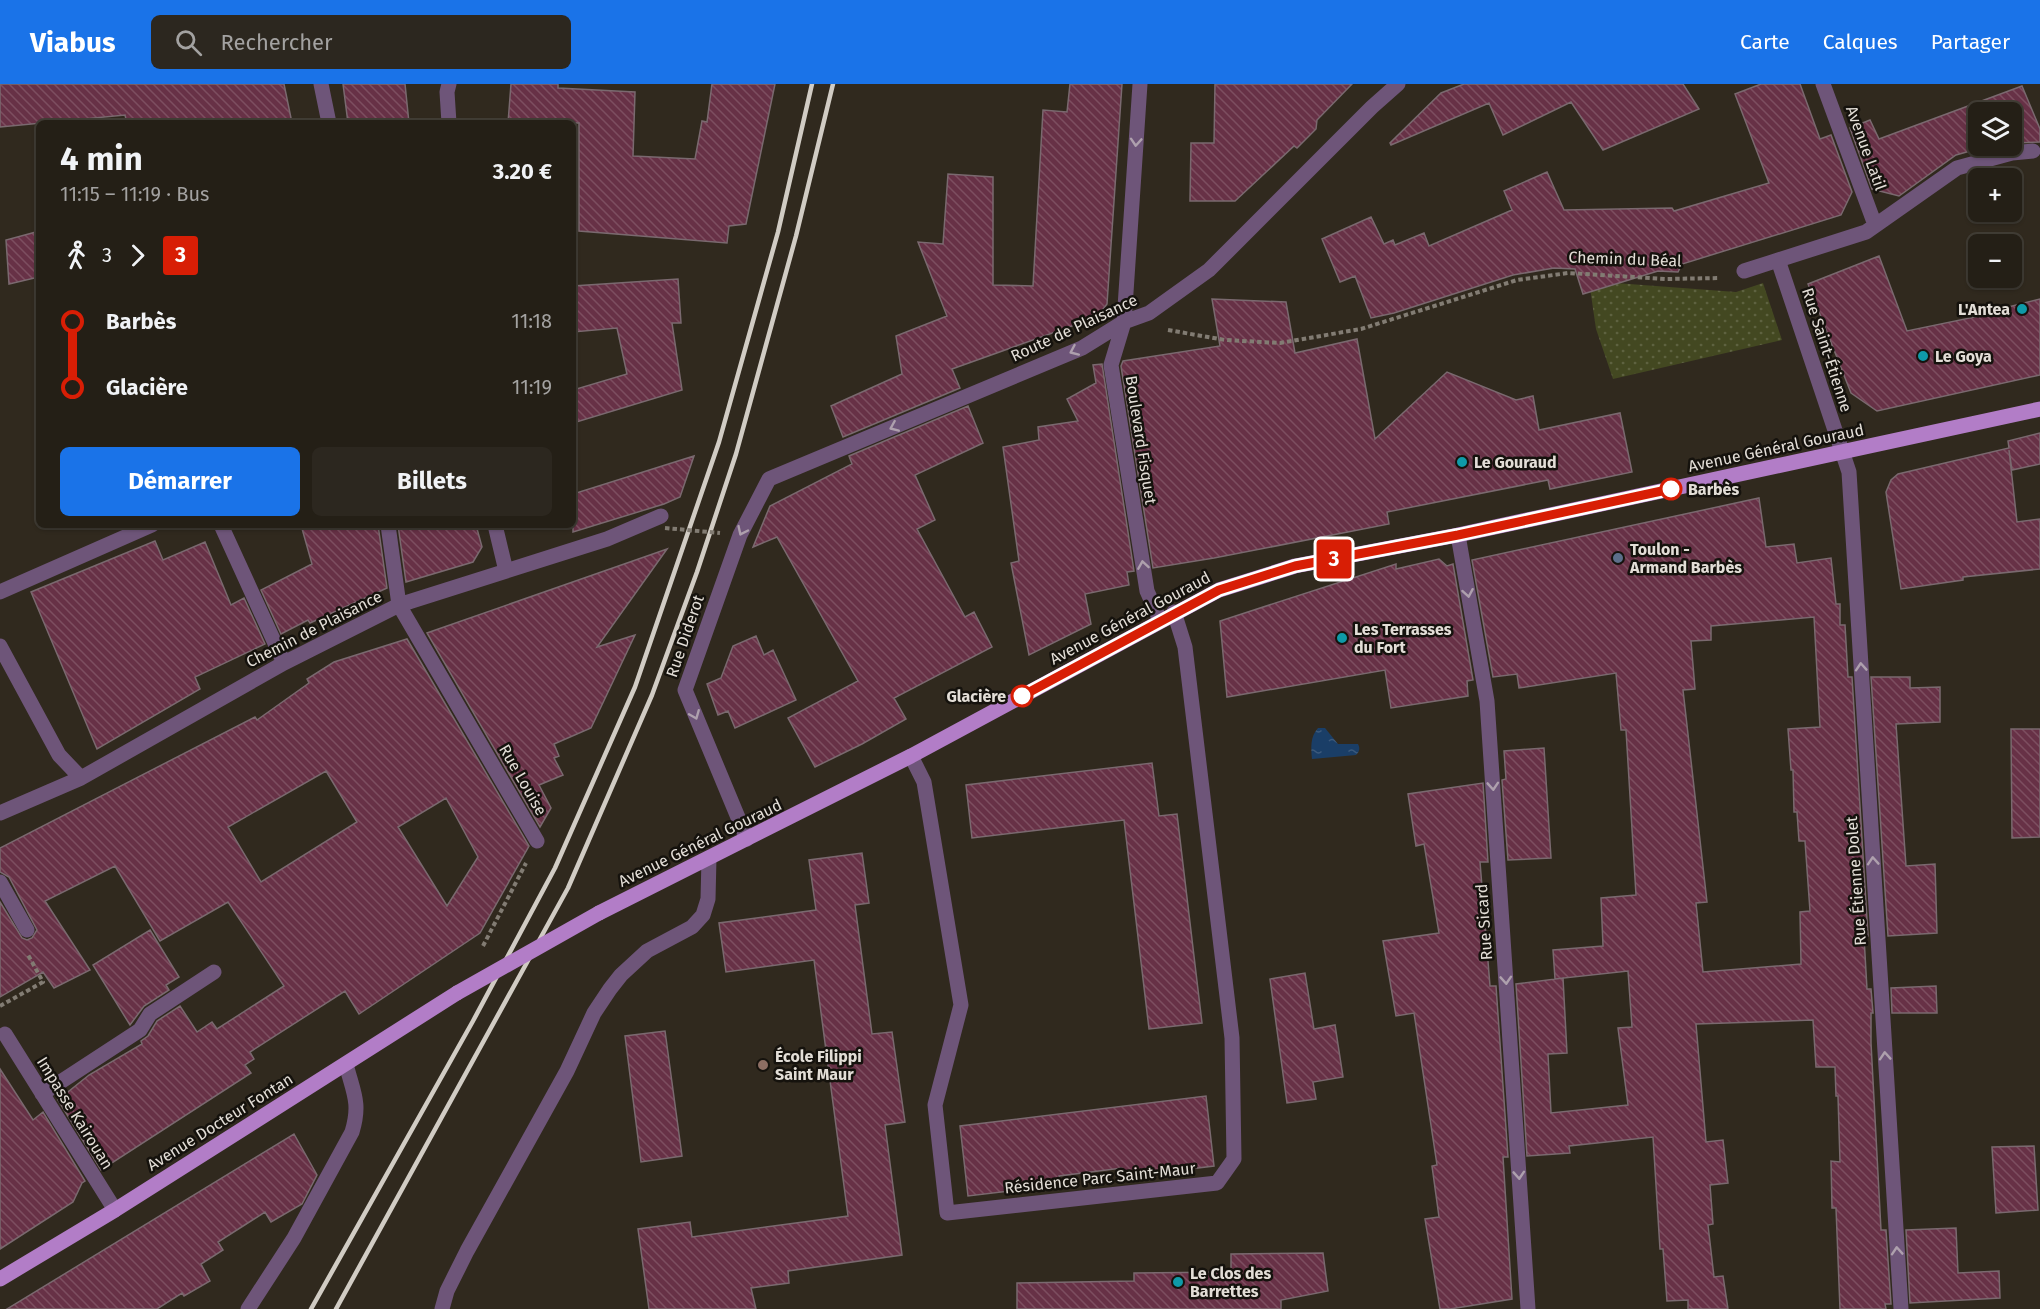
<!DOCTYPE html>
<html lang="fr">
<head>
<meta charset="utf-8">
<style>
	body { margin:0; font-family:"Fira Sans",sans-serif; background:#2c271f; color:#f1f3f6; height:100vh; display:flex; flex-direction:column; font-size:22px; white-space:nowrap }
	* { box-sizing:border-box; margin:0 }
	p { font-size:20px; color:#a3a2a1 }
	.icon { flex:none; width:33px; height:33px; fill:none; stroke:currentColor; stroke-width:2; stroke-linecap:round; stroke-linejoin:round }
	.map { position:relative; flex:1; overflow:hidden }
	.drawer { position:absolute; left:36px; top:36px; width:540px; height:408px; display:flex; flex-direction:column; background:#241f16; border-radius:9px; box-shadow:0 2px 4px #0004,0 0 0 2px #413d35 }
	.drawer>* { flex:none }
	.badge { padding:0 12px; border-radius:4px; font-size:21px; line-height:39px }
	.buttons { position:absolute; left:1968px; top:18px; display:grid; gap:12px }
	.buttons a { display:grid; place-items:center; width:54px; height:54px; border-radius:9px; background:#241f16; box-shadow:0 2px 4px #0004,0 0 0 2px #413d35; font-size:30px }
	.map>.badge { position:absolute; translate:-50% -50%; box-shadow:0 0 0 3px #fff }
	.legs { display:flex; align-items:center; gap:9px; height:66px; padding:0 24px; font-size:20px }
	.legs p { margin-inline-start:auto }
	.overview { display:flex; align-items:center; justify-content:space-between; height:102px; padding:0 24px }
	h1 { font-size:33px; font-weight:700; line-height:45px }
	.action { display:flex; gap:12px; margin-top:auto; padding:12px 24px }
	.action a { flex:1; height:69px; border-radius:9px; background:#1a73e8; color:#fff; font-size:24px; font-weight:700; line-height:69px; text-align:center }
	.action a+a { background:#2c271f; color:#f1f3f6 }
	ul { padding:0 24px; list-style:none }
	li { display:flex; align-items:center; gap:21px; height:66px; font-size:22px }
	li i { display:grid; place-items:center; width:9px; height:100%; margin:0 8px; background:currentColor }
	li i::after { content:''; width:15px; height:15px; margin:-8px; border:4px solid; border-radius:50%; background:#241f16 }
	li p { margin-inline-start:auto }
	li:first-child i { background:linear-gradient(#0000 50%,currentColor 0) }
	li:last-child i { background:linear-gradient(currentColor 50%,#0000 0) }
	header { display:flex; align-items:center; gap:36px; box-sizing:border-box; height:84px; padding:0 30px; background:#1a73e8; color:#fff }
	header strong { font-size:28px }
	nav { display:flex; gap:33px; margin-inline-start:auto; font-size:21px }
	.search { width:420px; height:54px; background:#2c271f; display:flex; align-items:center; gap:15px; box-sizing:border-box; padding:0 21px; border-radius:9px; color:#a3a2a1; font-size:22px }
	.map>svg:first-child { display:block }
</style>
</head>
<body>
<header>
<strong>Viabus</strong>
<div class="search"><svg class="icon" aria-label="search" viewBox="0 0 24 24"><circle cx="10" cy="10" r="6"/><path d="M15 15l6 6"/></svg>Rechercher</div>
<nav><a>Carte</a><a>Calques</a><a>Partager</a></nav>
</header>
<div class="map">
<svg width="2040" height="1225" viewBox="0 0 2040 1225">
	<defs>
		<pattern id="park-dots" width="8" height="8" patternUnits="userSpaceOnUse" patternTransform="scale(1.5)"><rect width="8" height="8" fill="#434821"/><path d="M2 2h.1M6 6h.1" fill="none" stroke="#5e6240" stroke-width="1.8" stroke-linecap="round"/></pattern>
		<pattern id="water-ripples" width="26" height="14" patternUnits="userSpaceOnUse" patternTransform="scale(1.5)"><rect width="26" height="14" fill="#1a3e67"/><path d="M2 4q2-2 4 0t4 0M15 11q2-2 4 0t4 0" fill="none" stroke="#3b597c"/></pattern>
		<pattern id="building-back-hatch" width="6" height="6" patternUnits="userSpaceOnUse" patternTransform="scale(1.5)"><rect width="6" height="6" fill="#673146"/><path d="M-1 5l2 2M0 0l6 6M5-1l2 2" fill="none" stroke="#7d4e60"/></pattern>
	</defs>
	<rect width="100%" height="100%" fill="#30291e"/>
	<!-- park -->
	<path fill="url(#park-dots)" d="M1589,197L1736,208L1763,199L1782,256L1613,295L1596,245Z"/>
	<!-- water -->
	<path fill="url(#water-ripples)" d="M1318,644H1325L1338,660H1358C1360,664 1360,667 1356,671L1312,675C1311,664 1310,653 1318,644Z"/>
	<!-- building -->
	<path fill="url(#building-back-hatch)" stroke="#7a696f" stroke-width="1.5" fill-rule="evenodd" d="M0,0H284L292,39H127L125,31L0,43Z
		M343,0H405L409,39H348Z
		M511,0H558V4L635,8L633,72L695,75L702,37L707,38L712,0H775L746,140L729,142L727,159L579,147V39H508Z
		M1070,0H1122L1107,220L1097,233L952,285L960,304L843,353L831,322L902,290L896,252L947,232L918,158L943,160L948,90L993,93V201L1033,202L1043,26L1067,28Z
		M1215,0H1352L1317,36L1316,45L1297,64L1294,62L1235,117H1190L1191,59H1214Z
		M1464,0H1683L1699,25L1603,66L1571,18L1503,51L1489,19L1391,61L1390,59L1441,9Z
		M1761,0H1800L1820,55L1831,51L1852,108L1841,131L1682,180L1678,188L1658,187L1583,210L1575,185L1554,184L1513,191L1394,229L1371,234L1355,192L1340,198L1322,155L1371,133L1384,160L1393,156L1395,161L1424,149L1429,162L1512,126L1504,107L1547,88L1564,126L1672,124L1674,127L1769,99L1735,10Z
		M2022,2L2040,45V58L2012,59V28H1978V62H1988L1956,71L1899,112L1872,105L1850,44L1870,36L1879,55Z
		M36,148L39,163V193L9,200L6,156Z
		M1879,172L1907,247L2004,227V224L2040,215V291L1877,327L1851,309L1808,200Z
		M678,195L681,239H672L682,306L573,339V306L627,290L617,244L573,248V202Z
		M1212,215L1286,218L1295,269L1357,255L1375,355L1447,288L1516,316L1533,312L1539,346L1620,329L1632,388L1550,405L1548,396L1387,428L1389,440L1214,474L1153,484L1121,282L1123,277L1220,262Z
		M1102,280L1134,487L1127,488L1129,501L1085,510L1091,540L1029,571L1011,479L1019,477L1003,363L1039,356L1038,343L1078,337L1067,315L1096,299L1093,281Z
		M968,322L983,359L915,391L935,436L917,445L965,533L974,528L992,563L894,614L906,635L862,660L815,683L788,634L858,597L777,453L753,463L770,422L852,380L849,372Z
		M2040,349V380L2012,386L2009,366L2017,438L2040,435V485L1963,493V496L1901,505L1886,408L1891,396L1898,390L2009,364L2008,357Z
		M694,372L680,413L664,420L573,448V410Z
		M1759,414L1766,463L1794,460L1797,479L1831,474L1836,520H1840V541H1845L1848,593H1852L1868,852L1864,853L1867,905H1871L1873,929H1871V959L1881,1146H1886L1891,1220H1885L1886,1225H1840L1836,1124H1832L1831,1077L1840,1078L1838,1012H1836L1835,983H1816L1813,936L1696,940L1706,1058L1723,1056L1728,1099L1710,1101L1713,1140L1708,1141L1714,1193L1723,1192L1728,1225H1688V1216L1667,1217L1663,1165H1660L1653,1053L1569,1062L1570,1069L1527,1072L1516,900L1563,894L1567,969L1548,970L1551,1029L1628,1021L1618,944L1632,943L1628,887L1555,895L1553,866L1603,862L1601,814L1636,811L1626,646H1621L1616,589L1519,604L1517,590L1493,593L1472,476ZM1814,533L1820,643L1788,645L1791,686H1793L1794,728H1797L1799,757H1805L1810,827L1800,828L1801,880L1703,888L1696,819L1707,818L1683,606L1695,605L1691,557L1711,556V542Z
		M301,441H378L387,504L310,539L308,536L281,550L261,506L312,480Z
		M398,441H476L482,463L473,478L406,498Z
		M155,457L163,476L205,458L231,521L244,514L265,560L195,593L200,605L97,665L31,508Z
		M667,465L597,563L635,551L591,644L554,660L559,672L554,674L563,691L539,701L551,724L540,743L427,549Z
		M1439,475L1447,482L1453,480L1473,596L1467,597L1468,612L1391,624L1385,586L1227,613L1220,537L1396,480V485Z
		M756,552L764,571L773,566L796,616L735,644L728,627L718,631L707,600L721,594L733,562Z
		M407,555L529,762L480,849L359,930L345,907L250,968L254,975L245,981L251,989L101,1086L58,1016L89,991L142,960L141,957L148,952L157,937L180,922L197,948L212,938L217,945L284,902L228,818L160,857L115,782L45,817L90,886L54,904L43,888L0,913V818L22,854L27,856L32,854L37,846L9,793L0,788V764L255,633L257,636L309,599L307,595L334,578ZM326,687L357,738L261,798L228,743ZM446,714L478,773L447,822L398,743Z
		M1871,593H1910V604L1940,603V638L1896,640L1906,782L1935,780L1937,849L1888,852Z
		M2011,645H2040V753L2012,754Z
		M1544,664L1551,774L1508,776L1502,696L1506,695L1504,667Z
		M1152,679L1159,732L1177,730L1202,939L1149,945L1124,736L972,754L966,701Z
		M1483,699L1488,778H1480L1490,902H1496L1508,1073H1503L1512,1215L1450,1225H1440L1425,1135L1439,1133L1432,1082L1437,1081L1414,929L1396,932L1383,857L1439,849L1424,760L1416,762L1408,710Z
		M862,769L869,819L855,821L872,950L892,948L905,1038L885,1041L902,1171L788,1187L789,1199L751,1204L756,1225H649L638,1145L690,1138L692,1153L848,1132L814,876L726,888L719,839L816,826L809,776Z
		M150,846L179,893L166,901L169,906L144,922L130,941L93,881Z
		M1305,889L1314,945L1335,941L1343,993L1313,998L1316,1015L1287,1019L1270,895Z
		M1936,902L1937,929H1892L1891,904Z
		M665,947L682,1072L641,1078L625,952Z
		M0,985L33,1036L43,1028L85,1097L82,1099L73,1118L0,1165Z
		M1206,1012L1214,1082L1123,1093L1122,1084L1059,1092L1060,1101L968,1112L960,1042Z
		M294,1050L317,1091L302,1120L271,1138L265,1128L218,1158L223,1166L201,1180L210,1197L184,1212L182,1209L157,1225H7Z
		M2034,1062L2038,1126L1996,1129L1992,1063Z
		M1956,1144L1958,1189L1999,1187L2000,1214L1910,1219L1906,1146Z
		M1323,1169L1328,1207L1281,1216V1225H1017V1199L1134,1197V1189L1231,1188V1170Z"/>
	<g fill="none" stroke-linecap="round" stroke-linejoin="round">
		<!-- path -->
		<path stroke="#827c73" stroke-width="4" stroke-dasharray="4.5 3" stroke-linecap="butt" d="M1168,246L1225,256L1280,259L1361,245L1517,196L1568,189L1666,195L1720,194
			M483,862L526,779
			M0,922L43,898L27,869"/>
		<!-- minor -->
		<path stroke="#6e5579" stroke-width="15" d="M321,0L329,39
			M449,0L447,8L449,39
			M1140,0L1124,238L1111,281L1147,507L1160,536
			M1823,0L1875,141
			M1778,176L1849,388L1901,1225
			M1744,187L1866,148L1957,84L2012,69L2033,67
			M221,441L284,579
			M388,441L399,521L537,757
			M495,441L506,487
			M1458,451L1487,617L1528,1225
			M0,508L152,441
			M0,562L59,671L81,694
			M911,672L924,698L961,921L935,1021L947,1129L1217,1099L1234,1075L1232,954L1185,563L1174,528
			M0,729L81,694L284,579L399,521L607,455L661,432
			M747,755L685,606L740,451L769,395L1082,264L1124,238L1149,229L1209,186L1372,23L1398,0
			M0,798L27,846
			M5,950L115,1126
			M42,1010L140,946L150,930L214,888
			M248,1225L294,1154L352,1048C361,1019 353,1008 346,980
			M442,1225L447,1207L467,1167L567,987L594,929L610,905L621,891L647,867L692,843L703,831L708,815L709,774"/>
		<!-- major -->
		<path stroke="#b27dc7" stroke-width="15" d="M599,829L911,672L1219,506L1295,482L1458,451L2040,325
			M0,1195L115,1126L457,909"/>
		<!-- rail -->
		<path stroke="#d1ccc4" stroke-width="4.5" d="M311,1225L473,937L555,784L635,603L719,358L778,148L812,0
			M336,1225L568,804L652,611L697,488L736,370L796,152L833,0"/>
		<!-- path-bridge -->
		<path stroke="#827c73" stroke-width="4" stroke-dasharray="4.5 3" stroke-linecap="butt" d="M665,444L720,449"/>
		<!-- major-bridge -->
		<path stroke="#b27dc7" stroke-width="15" d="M457,909L599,829"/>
	</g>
	<!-- one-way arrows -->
	<defs><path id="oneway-chevron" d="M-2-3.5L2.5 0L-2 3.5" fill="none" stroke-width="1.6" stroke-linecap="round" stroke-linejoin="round" transform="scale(1.5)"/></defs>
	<g stroke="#aea0ad">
		<use href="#oneway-chevron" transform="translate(1136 58) rotate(94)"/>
		<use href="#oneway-chevron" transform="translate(1074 267) rotate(156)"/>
		<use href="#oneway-chevron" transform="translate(894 343) rotate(157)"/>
		<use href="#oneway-chevron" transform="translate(742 447) rotate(115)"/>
		<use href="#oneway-chevron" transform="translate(1143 481) rotate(-99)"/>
		<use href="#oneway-chevron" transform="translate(1468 509) rotate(80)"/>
		<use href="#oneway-chevron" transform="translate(1861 583) rotate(-94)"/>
		<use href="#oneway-chevron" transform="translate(695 631) rotate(68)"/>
		<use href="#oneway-chevron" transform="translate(1493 702) rotate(86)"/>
		<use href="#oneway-chevron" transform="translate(1873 777) rotate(-94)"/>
		<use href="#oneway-chevron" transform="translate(1506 896) rotate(86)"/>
		<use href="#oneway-chevron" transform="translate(1885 972) rotate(-94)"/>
		<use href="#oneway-chevron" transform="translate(1519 1091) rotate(86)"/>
		<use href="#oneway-chevron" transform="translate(1897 1167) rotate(-94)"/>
	</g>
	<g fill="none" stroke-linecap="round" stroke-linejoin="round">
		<defs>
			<path id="line-1" d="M1022,612L1219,506L1295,482L1458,451L1671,405"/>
		</defs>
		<!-- line-1 casing -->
		<use href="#line-1" stroke="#fff" stroke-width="14"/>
		<!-- line-1 -->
		<use href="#line-1" stroke="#d81e05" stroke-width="9"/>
	</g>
	<!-- markers -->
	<g fill="#0f9aa8" stroke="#15120d" stroke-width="2">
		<circle cx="2022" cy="225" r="6"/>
		<circle cx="1923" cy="272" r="6"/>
		<circle cx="1462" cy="378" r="6"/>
		<circle cx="1342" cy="554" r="6"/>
		<circle cx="1178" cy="1198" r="6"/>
	</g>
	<g fill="#fff" stroke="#d81e05" stroke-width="3">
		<circle cx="1671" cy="405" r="10"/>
		<circle cx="1022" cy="612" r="10"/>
	</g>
	<circle fill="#5c6f8a" stroke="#15120d" stroke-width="2" cx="1618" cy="474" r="6"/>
	<circle fill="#8d6e63" stroke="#15120d" stroke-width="2" cx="763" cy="981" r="6"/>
	<g text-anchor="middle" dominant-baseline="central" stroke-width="5" stroke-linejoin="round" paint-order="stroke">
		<!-- street labels -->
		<g font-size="16" fill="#e3ded7" stroke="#15120d">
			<text transform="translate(1866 64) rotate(70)">Avenue Latil</text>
			<text transform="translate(1625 175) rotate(2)">Chemin du Béal</text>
			<text transform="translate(1074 244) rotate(-25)">Route de Plaisance</text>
			<text transform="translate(1827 266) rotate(72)">Rue Saint-Étienne</text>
			<text transform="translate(1141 356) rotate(81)">Boulevard Fisquet</text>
			<text transform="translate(1776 364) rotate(-12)">Avenue Général Gouraud</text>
			<text transform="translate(1130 534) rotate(-28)">Avenue Général Gouraud</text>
			<text transform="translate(314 545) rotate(-27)">Chemin de Plaisance</text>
			<text transform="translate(685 552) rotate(-71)">Rue Diderot</text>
			<text transform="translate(523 696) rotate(60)">Rue Louise</text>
			<text transform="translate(700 759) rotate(-26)">Avenue Général Gouraud</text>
			<text transform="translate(1856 797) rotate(-94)">Rue Étienne Dolet</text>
			<text transform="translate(1484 838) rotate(-94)">Rue Sicard</text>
			<text transform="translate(75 1029) rotate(58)">Impasse Kairouan</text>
			<text transform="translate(220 1038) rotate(-32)">Avenue Docteur Fontan</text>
			<text transform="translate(1100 1094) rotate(-6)">Résidence Parc Saint-Maur</text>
		</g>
		<!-- poi labels -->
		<g font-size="16" font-weight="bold" fill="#e3ded7" stroke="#15120d" text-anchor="start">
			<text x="2010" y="225" text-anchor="end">L'Antea</text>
			<text x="1935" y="272">Le Goya</text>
			<text x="1474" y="378">Le Gouraud</text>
			<text x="1630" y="465">Toulon -<tspan x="1630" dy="18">Armand Barbès</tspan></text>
			<text x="1354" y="545">Les Terrasses<tspan x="1354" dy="18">du Fort</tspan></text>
			<text x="775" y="972">École Filippi<tspan x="775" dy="18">Saint Maur</tspan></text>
			<text x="1190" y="1189">Le Clos des<tspan x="1190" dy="18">Barrettes</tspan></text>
		</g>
		<!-- stop labels -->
		<g font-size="16" font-weight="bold" fill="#e3ded7" stroke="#15120d" text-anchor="start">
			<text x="1688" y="405">Barbès</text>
			<text x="1006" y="612" text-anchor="end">Glacière</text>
		</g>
	</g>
</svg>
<div class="buttons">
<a><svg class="icon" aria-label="layers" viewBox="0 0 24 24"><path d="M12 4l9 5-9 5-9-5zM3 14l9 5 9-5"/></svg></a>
<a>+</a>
<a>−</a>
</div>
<b class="badge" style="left:1334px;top:475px;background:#d81e05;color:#fff">3</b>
<section class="drawer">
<div class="overview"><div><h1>4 min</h1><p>11:15 – 11:19 · Bus</p></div><b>3.20 €</b></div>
<div class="legs"><svg class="icon" aria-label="walk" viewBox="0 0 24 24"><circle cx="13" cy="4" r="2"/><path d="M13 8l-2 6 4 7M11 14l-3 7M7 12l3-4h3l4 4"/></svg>3<svg class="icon" aria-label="forward" viewBox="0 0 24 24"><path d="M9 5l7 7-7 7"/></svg><b class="badge" style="background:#d81e05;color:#fff">3</b></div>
<ul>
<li><i style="color:#d81e05"></i><b>Barbès</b><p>11:18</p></li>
<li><i style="color:#d81e05"></i><b>Glacière</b><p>11:19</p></li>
</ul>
<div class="action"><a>Démarrer</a><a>Billets</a></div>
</section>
</div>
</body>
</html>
